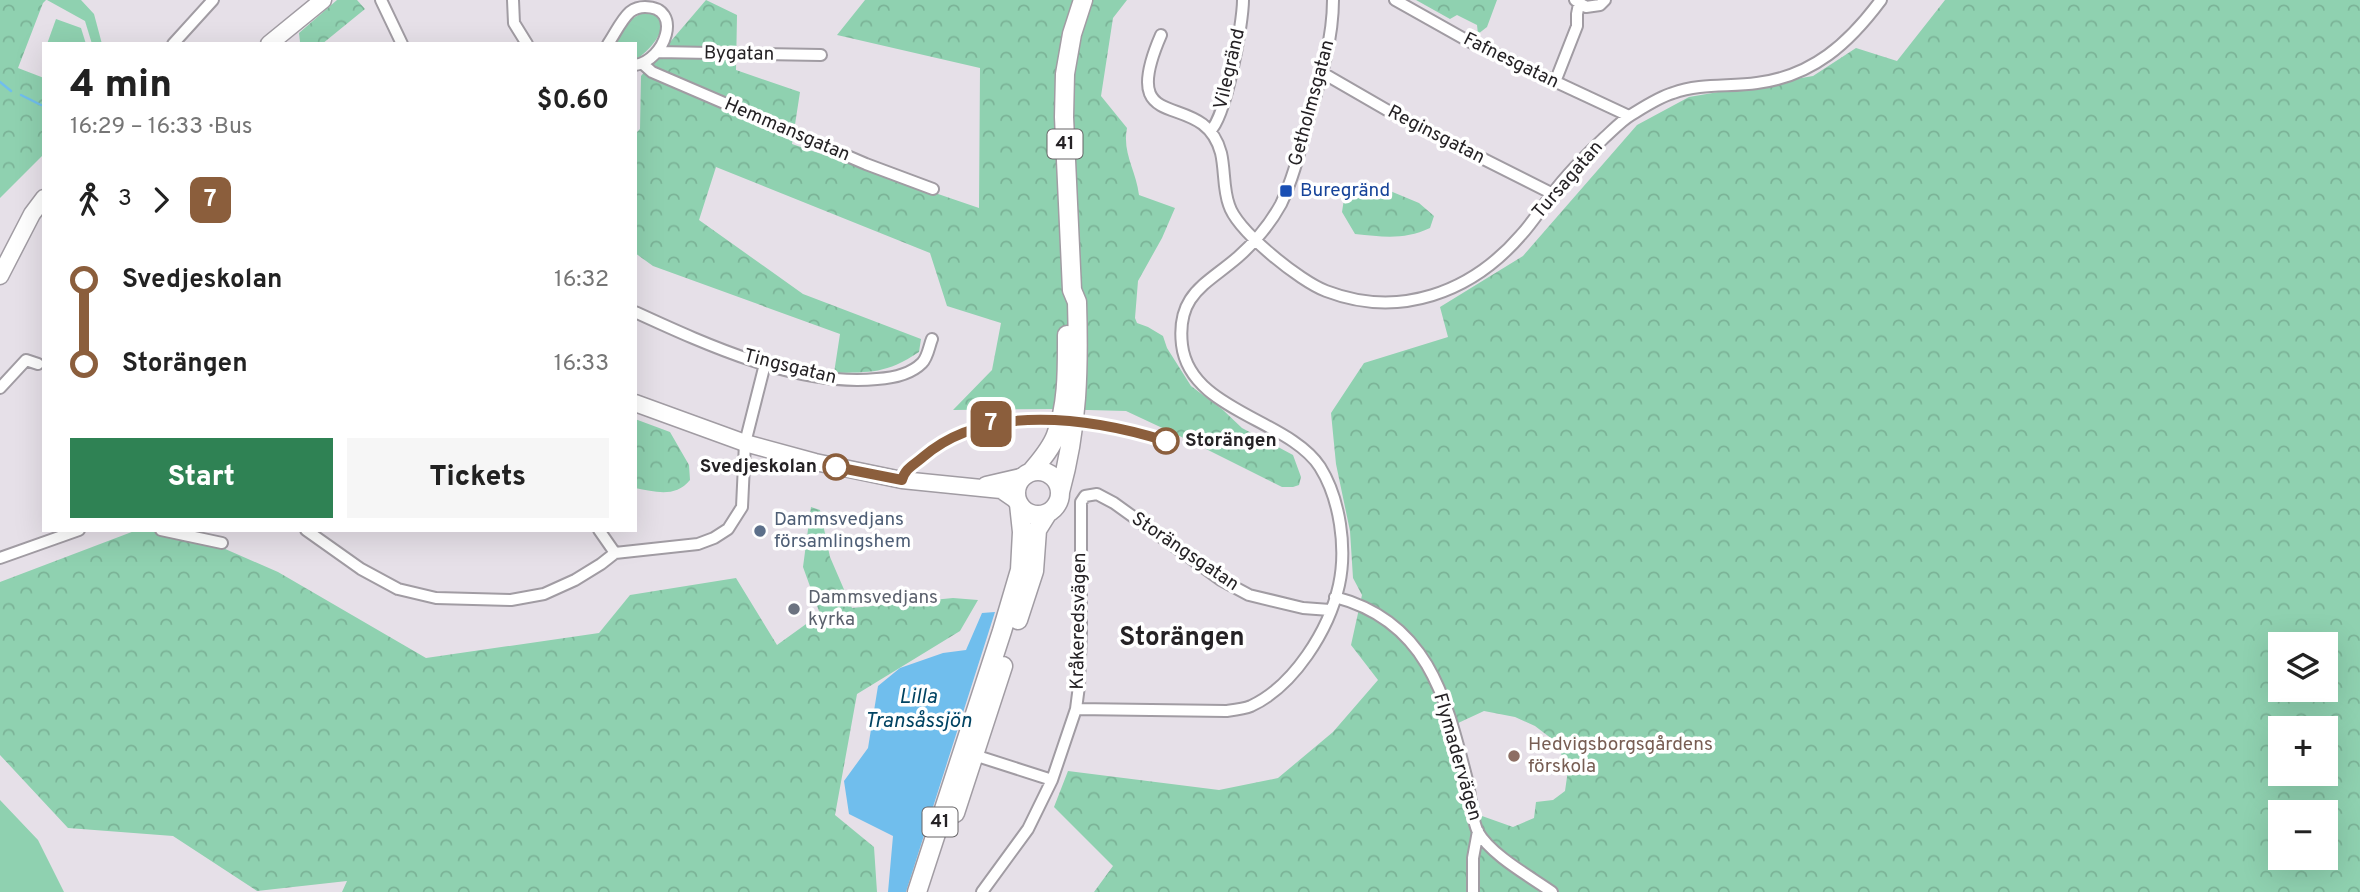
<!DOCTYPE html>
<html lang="en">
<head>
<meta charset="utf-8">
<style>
	body { margin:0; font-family:Overpass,sans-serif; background:#f6f6f6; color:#222; height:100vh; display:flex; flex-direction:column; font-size:26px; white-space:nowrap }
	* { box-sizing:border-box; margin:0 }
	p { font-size:23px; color:#767676 }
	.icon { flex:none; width:38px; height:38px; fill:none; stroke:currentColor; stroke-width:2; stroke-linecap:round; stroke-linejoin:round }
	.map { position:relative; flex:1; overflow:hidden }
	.side { position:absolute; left:42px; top:42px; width:595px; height:490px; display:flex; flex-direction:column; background:#fff; border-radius:0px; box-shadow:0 7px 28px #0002 }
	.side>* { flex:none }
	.badge { padding:0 14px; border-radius:10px; font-size:24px; line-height:46px }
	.controls { position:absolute; left:2268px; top:632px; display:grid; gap:14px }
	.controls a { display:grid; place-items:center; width:70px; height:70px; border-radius:0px; background:#fff; box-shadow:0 7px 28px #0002; font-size:35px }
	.map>.badge { position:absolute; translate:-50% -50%; box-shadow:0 0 0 4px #fff }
	.legs { display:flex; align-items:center; gap:10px; height:77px; padding:0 28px; font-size:23px }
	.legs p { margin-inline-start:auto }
	.overview { display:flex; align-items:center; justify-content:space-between; height:119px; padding:0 28px }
	h1 { font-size:38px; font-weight:800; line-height:52px }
	.primary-button { display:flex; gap:14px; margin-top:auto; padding:14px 28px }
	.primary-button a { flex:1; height:80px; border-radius:0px; background:#2f8254; color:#fff; font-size:28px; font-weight:800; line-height:80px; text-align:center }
	.primary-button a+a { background:#f6f6f6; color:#222 }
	ul { padding:0 28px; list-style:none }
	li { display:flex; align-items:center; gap:24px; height:84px; font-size:26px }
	li i { display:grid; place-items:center; width:10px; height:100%; margin:0 9px; background:currentColor }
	li i::after { content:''; width:18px; height:18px; margin:-9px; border:5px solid; border-radius:50%; background:#fff }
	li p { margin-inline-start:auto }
	li:first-child i { background:linear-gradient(#0000 50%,currentColor 0) }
	li:last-child i { background:linear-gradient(currentColor 50%,#0000 0) }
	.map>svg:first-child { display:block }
</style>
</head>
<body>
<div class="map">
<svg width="2360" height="892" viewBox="0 0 2360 892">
	<defs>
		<pattern id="forest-crowns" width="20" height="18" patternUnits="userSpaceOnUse" patternTransform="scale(1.75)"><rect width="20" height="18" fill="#8fd1b0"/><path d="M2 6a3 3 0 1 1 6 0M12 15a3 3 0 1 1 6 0" fill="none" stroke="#7bb397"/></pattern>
	</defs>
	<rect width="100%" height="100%" fill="#e6e0e8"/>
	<!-- green -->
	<path fill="#8fd1b0" d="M47,0H81L94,14L102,44H92L85,21Z
		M642,13C682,13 652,50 635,60V44H614L630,20Z
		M56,19L81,28L86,44H47Z
		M0,800L38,840L64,892H0Z"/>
	<!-- forest -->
	<path fill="url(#forest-crowns)" fill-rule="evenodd" d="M0,0H46L43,3L18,68L44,78V154L0,198Z
		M337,0H357L365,9L322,44L300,42L299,33Z
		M706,0L737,15L736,70L800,92L792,144L979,208L980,68L837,35L865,0H1127L1113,18L1101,96L1127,128C1122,153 1136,170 1139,195L1175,208L1162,238L1138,281L1135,318L1137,323L1148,327L1163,336L1167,348L1191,386L1223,410L1242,428L1293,455L1301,477L1299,485L1293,487H1282L1188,440L1126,411L1050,409L953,410L992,370L1001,323L947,306L930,253L716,167L699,220L803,294L921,339L919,352C886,374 871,372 834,373L840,334L653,266L635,253V134L640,129L641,76Z
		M1416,0H1497L1487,27L1478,34L1477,25L1457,15L1450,19Z
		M1945,0H2360V892H1094L1113,866L1054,807L1068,771L1219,790L1278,778L1333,732L1378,680L1351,645L1362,595L1353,578L1350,531L1336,464L1331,413L1364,363L1448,337L1440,307L1523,256L1637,125L1689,97L1813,76L1856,48L1897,61ZM2280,644H2326V690H2280ZM1484,711L1515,717L1535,726L1556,742L1568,770L1565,791L1553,800L1536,802L1534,818L1513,827L1482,816L1456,724ZM2280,728H2326V774H2280ZM2280,812H2326V858H2280Z
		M1360,188H1383L1419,203L1434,216L1430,228C1404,240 1384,237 1355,234L1342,212L1344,199Z
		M635,419L670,432L689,465L690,480C675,498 656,492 635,488Z
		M811,507L820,510L830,557L852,608L953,598L978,600L960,631L857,694L835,815L874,847L877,892H342L347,881L257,891L173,836L68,828L0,755V582L137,530H182L278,572L426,658L599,633L630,595L736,578L777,645L820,614L803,567Z"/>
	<!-- water -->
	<path fill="#70beed" d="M995,612L906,892H888L893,836L849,814L844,781L868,748L878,686L900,668L943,653L966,650L982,613Z"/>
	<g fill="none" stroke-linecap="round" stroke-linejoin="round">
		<!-- stream -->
		<path stroke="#70beed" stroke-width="2.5" d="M0,82L11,91
			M21,95L41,105"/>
		<defs>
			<path id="street" d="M381,0L402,44
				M513,0L514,23L527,44
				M1395,0L1468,41L1629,116
				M1575,0L1586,7L1600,5L1605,0
				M1161,35C1115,141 1203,85 1221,153C1225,170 1223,189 1229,205C1237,231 1301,282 1326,291C1399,319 1471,293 1521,235C1533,222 1542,207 1553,193C1568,173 1585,156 1603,139C1612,131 1621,121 1631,115C1644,107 1659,97 1673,93C1700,83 1730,87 1757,83C1813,76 1849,43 1881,0
				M173,44L213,0
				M608,44C615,34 621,20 630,12C634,9 640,7 645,7C684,7 665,61 635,65
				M658,52L821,55
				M643,64L652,72L866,164L933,189
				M1321,72L1392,113L1553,194
				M1555,82L1577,26V14L1579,4
				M1210,131C1226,118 1243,23 1243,0
				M635,312C707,345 798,387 877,379C893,378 910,375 922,363C928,357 929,346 932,339
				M0,388L26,360L38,364
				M161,530L222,543
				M306,530L361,569L398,589L436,598L511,600L544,594L575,580L601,564L615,553L698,544L714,538L728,529L742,507L745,443L765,364
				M599,530L615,553
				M0,558L79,530
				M1335,597C1428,621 1446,698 1467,780C1471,794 1471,819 1478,832C1491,855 1531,877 1552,892
				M1076,709L1226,711C1234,710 1244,709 1251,706C1294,686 1329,630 1339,585C1347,548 1340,499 1320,467C1289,419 1190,411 1182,345C1176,294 1207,284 1238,257C1255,242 1270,224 1281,204C1293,179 1300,150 1307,124C1319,84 1333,42 1333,0
				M971,754L1052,780
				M982,892L1028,829L1052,780L1076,709L1079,686L1081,632V502L1085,496L1097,494L1114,503L1221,580L1249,595L1303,608L1330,610
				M1473,892V858L1478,831"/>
			<path id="secondary" d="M269,44L323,0
				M0,276L32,214L44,198
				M635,403L745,443L815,462L902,480L1001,490L1017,501
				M986,485L1025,476"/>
			<path id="primary" d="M1016 493a22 22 0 1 1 44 0a22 22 0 1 1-44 0Z
				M1031,472C1040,461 1051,449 1056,435C1068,404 1067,367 1067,335
				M1060,492C1078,427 1079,369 1077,302L1072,290L1064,117L1065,74L1072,34L1083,0
				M1018,620L1034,571L1037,530L1047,514
				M955,813L1003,666
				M917,892L1002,631L1020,570L1022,532L1019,504"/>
		</defs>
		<!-- street casing -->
		<use href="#street" stroke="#a19ca3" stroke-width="14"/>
		<!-- secondary casing -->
		<use href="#secondary" stroke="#a19ca3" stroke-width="19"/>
		<!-- primary casing -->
		<use href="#primary" stroke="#a19ca3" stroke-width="21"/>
		<!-- street -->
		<use href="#street" stroke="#fff" stroke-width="10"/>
		<!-- secondary -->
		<use href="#secondary" stroke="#fff" stroke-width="16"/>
		<!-- primary -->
		<use href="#primary" stroke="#fff" stroke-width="18"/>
	</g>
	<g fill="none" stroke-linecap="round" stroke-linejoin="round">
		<defs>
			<path id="line-1" d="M836,467L902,480C905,468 914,465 923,457C986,402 1092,418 1166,441"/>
		</defs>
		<!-- line-1 casing -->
		<use href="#line-1" stroke="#fff" stroke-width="16"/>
		<!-- line-1 -->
		<use href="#line-1" stroke="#8b5e3c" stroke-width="10"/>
	</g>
	<!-- markers -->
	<rect fill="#1a4fb4" stroke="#fff" stroke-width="2.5" x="1279" y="184" width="14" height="14" rx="3.5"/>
	<g fill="#fff" stroke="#8b5e3c" stroke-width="3.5">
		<circle cx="1166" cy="441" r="12"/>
		<circle cx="836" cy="467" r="12"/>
	</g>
	<circle fill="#5c6f8a" stroke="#fff" stroke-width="2.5" cx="760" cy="531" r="7"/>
	<circle fill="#6b7280" stroke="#fff" stroke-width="2.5" cx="794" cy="609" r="7"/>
	<circle fill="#8d6e63" stroke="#fff" stroke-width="2.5" cx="1514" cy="756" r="7"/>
	<g text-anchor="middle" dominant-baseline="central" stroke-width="7" stroke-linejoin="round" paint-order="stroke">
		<!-- shield labels -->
		<g fill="#fff" stroke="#666466" stroke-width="2">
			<rect x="1047.5" y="129.5" width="35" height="29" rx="5"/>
			<rect x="922.5" y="807.5" width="35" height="29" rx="5"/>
		</g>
		<g font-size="18" font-weight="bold" fill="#252225">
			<text x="1065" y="144">41</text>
			<text x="940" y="822">41</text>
		</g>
		<!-- street labels -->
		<g font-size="19" fill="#252225" stroke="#fff">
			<text transform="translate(739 54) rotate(1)">Bygatan</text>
			<text transform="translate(1511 61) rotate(26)">Fafnesgatan</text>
			<text transform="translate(1230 69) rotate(-77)">Vilegränd</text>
			<text transform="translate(1312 103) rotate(-75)">Getholmsgatan</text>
			<text transform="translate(787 130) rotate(23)">Hemmansgatan</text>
			<text transform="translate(1436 135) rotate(27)">Reginsgatan</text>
			<text transform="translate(1568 180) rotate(-49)">Tursagatan</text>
			<text transform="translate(790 367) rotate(14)">Tingsgatan</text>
			<text transform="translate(1185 552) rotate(34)">Storängsgatan</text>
			<text transform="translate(1079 621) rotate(-89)">Kråkeredsvägen</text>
			<text transform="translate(1457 757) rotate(74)">Flymadervägen</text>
		</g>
		<!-- transit labels -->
		<g font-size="19" fill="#164399" stroke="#fff" text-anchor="start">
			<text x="1300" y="191">Buregränd</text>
		</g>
		<!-- stop labels -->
		<g font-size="19" font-weight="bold" fill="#252225" stroke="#fff" text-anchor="start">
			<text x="1185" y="441">Storängen</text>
			<text x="817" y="467" text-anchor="end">Svedjeskolan</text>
		</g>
		<!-- service labels -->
		<g font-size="19" fill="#4e5e75" stroke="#fff" text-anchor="start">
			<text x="774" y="520">Dammsvedjans<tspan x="774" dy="22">församlingshem</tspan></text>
		</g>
		<!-- worship labels -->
		<g font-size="19" fill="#5b616d" stroke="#fff" text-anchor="start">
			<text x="808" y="598">Dammsvedjans<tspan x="808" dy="22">kyrka</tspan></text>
		</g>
		<!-- education labels -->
		<g font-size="19" fill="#785e54" stroke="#fff" text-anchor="start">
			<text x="1528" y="745">Hedvigsborgsgårdens<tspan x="1528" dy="22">förskola</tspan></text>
		</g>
		<!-- water labels -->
		<g font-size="21" font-style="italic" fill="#004362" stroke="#fff">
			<text x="918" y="697">Lilla<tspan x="918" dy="24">Transåssjön</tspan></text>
		</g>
		<!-- district labels -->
		<g font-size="26" font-weight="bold" fill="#252225" stroke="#fff">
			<text x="1182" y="638">Storängen</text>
		</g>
	</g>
</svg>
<div class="controls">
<a><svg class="icon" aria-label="layers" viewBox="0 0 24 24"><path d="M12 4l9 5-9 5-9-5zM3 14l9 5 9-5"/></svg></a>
<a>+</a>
<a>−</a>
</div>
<b class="badge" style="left:991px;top:424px;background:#8b5e3c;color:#fff">7</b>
<section class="side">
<div class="overview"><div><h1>4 min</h1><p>16:29 – 16:33 · Bus</p></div><b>$0.60</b></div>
<div class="legs"><svg class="icon" aria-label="walk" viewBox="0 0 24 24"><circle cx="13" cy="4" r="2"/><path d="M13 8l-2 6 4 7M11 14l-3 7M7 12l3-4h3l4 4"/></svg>3<svg class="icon" aria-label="forward" viewBox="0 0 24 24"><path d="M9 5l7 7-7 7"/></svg><b class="badge" style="background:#8b5e3c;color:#fff">7</b></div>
<ul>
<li><i style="color:#8b5e3c"></i><b>Svedjeskolan</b><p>16:32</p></li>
<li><i style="color:#8b5e3c"></i><b>Storängen</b><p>16:33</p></li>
</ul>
<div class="primary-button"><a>Start</a><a>Tickets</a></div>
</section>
</div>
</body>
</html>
